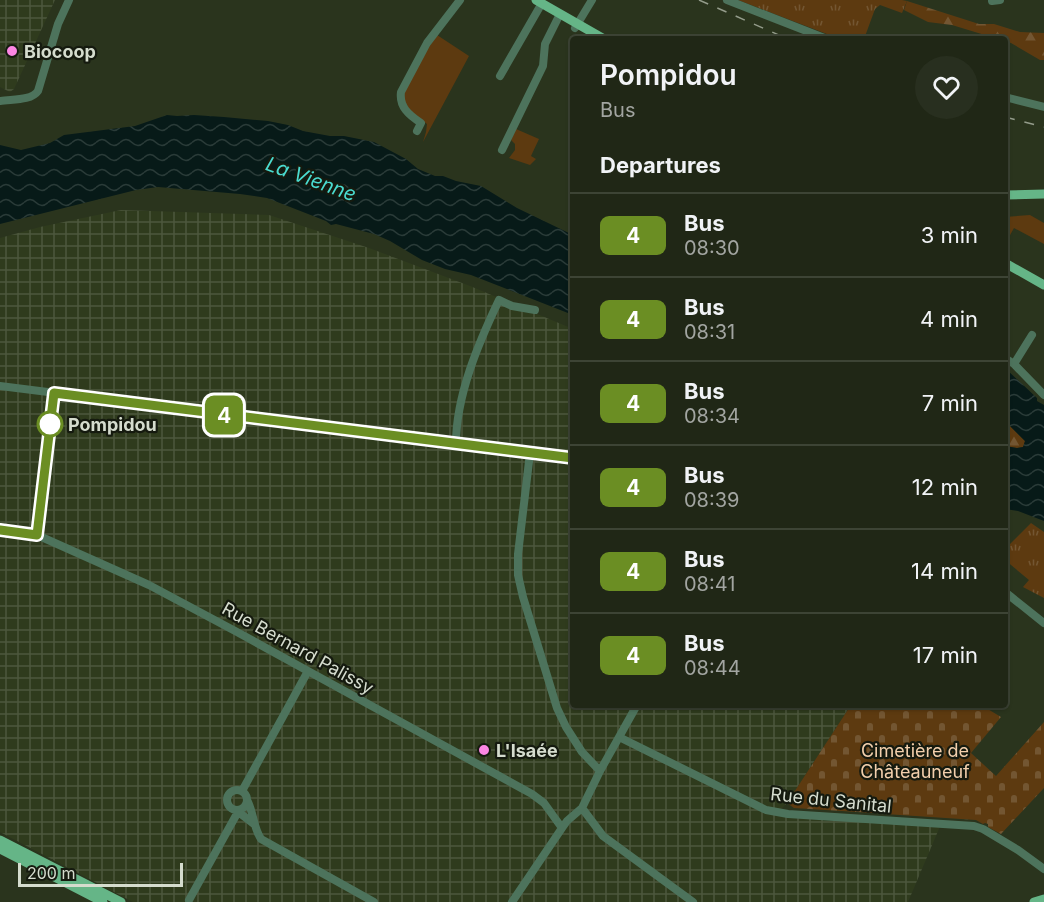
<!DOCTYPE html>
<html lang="en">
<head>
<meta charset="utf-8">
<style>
	body { margin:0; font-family:Inter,sans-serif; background:#282f1f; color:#f1f3f6; height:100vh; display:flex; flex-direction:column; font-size:22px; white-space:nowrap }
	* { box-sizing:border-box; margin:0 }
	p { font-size:20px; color:#a2a5a1 }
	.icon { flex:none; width:33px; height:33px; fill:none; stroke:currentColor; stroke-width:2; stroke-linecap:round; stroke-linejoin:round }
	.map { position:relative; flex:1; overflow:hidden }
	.sheet { position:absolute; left:570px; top:36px; width:438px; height:672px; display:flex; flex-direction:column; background:#202716; border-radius:6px; box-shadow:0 2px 4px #0004,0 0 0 2px #3d4435 }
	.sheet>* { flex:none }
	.badge { padding:0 12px; border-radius:9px; font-size:21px; line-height:39px }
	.scale { position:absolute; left:18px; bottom:15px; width:165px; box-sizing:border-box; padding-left:6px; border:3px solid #d5dcce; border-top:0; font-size:16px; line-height:21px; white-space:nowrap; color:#d5dcce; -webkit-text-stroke:4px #151a0f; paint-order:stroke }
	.map>.badge { position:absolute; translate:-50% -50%; box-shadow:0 0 0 3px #fff }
	h2 { padding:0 30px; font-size:22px; line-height:54px }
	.round { display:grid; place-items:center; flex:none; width:63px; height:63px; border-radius:32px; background:#282f1f }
	.summary { display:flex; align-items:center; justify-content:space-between; height:102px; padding:0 30px }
	h1 { font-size:28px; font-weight:600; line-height:45px }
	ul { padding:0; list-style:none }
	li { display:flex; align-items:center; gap:18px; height:84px; padding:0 30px; border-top:2px solid #3d4435 }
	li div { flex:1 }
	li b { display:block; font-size:22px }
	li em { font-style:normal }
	li .badge { min-width:66px; font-weight:700; text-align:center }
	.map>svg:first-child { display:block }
</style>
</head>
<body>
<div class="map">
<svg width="1044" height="902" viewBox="0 0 1044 902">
	<defs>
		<pattern id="industrial-grid" width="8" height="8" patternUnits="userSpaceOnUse" patternTransform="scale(1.5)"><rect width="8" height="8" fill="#2f3b1d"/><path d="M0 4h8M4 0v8" fill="none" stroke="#4c573d"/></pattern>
		<pattern id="forest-firs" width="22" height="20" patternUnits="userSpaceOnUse" patternTransform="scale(1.5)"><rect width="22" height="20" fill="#5d3a10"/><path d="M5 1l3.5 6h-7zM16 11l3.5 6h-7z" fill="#735632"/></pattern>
		<pattern id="cemetery-stones" width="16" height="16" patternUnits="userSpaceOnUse" patternTransform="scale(1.5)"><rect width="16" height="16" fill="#5d3a10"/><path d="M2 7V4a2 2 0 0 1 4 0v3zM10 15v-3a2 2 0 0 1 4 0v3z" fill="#735632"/></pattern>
		<pattern id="park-tufts" width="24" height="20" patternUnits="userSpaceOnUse" patternTransform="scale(1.5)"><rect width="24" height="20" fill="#5d3a10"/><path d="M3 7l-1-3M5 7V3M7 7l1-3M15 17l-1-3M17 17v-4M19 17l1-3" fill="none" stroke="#735632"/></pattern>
		<pattern id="water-waves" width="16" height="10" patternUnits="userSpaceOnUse" patternTransform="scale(1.5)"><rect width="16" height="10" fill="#071a18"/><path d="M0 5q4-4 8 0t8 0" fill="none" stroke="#2a3b38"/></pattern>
	</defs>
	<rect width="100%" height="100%" fill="#2a341d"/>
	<!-- industrial -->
	<path fill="url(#industrial-grid)" d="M0,0H55L14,89L10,92L0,87Z
		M121,210L269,215L369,248L470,286L573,329V705H851L787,803L779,811L941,824L908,902H133L0,832V238L40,227Z"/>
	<!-- green -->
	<path fill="#5d3a10" d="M437,35L469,56L423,142L426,132L427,124C419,117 405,112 403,100C401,87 429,47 437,35Z
		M516,129L539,139L531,156L536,159L530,165L509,158L515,150V144L511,140Z
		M1030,215L1044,223V244L1014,228L1005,244V217Z"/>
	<!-- forest -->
	<path fill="url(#forest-firs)" d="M907,1L979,24H994L1020,32L1044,33V60H1040L1011,43L1005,41V39H998L952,25L928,22L904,10Z
		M1005,421L1025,441L1023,447L1017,448L1005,446Z"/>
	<!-- cemetery -->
	<path fill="url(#cemetery-stones)" d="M851,705H981L1001,717L971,753L996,776L1044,722V788L1001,834L988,827V824L985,823L983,824L976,820L885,814L881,810L877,809L873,813L794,808L787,803Z"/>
	<!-- park -->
	<path fill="url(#park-tufts)" d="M738,0H902L907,1L902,13L880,5L875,9L864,39H840Z
		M1031,523L1044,532V598L1023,587L1029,580L1005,560V549Z"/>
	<!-- water -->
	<path fill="url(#water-waves)" d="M167,115L177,116L194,115L224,117L268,121L288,125L303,131L330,136H344L374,142L406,159L418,169L435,176H443L456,181L481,186L517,208L573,235V315L471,275L445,269L422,260L390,241L374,234L336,224L331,225L326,221L267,198L240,194L158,187L136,190L0,224V145L21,150L50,143L64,135L135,126Z
		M1005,368L1037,398V401L1044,405V521L1018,511L1005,509V446L1017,448L1023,447L1025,441L1005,421Z"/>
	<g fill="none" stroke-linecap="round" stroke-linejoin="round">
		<!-- minor -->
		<path stroke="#4d735c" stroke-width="8" d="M727,0L827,39
			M992,1L1000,0
			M575,28L592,0
			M500,76L542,3
			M1005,97L1044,107
			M0,101C12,99 31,101 38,91L58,24L69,0
			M417,131L421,123C409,115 399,107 401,92L427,43L460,0
			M502,150L543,66L545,44L558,18
			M1005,358L1014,364L1044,395
			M1014,364L1032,335
			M0,386L573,458
			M456,444C456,395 479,342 499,300L512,306L535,310
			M530,453L518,554V575L523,597L557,708L566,727L582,752L600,771
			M0,530L37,535L149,585L237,632L532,794L544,803L562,828
			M37,535L54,393
			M1005,592L1044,623
			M619,737L766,810L788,814L974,826L983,829L1018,850L1044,869
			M227 800a10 10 0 1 1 20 0a10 10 0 1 1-20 0Z
			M242,791L308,671
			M247,800C254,813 253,827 261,839L374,902
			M582,808L603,836L693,902
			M189,900L239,810L241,814L254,824
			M512,902L562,828L567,821L582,808L600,771L637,705"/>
		<!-- major -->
		<path stroke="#65b587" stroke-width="9" d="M536,0L604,39
			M1005,195L1044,194
			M1005,263L1044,285
			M0,840L121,902
			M0,849L103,902
			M1034,902L1044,899"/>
		<!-- rail -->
		<path stroke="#949c8b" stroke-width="1.5" stroke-dasharray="10 10" stroke-linecap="butt" d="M699,0L788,39
			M1005,117L1044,127"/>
	</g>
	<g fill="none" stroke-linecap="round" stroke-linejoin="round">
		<defs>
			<path id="line" d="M0,530L37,535L54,393L573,458"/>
		</defs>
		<!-- line casing -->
		<use href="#line" stroke="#fff" stroke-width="14"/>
		<!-- line -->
		<use href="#line" stroke="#6b8e23" stroke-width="9"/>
	</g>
	<!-- markers -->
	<g fill="#fc86e3" stroke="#151a0f" stroke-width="2">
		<circle cx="12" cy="51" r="6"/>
		<circle cx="484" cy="750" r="6"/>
	</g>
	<circle fill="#fff" stroke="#6b8e23" stroke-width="3" cx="50" cy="424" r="12"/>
	<g text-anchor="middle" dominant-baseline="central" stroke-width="4.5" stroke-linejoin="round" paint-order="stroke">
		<!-- poi labels -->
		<g font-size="18" font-weight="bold" fill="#d5dcce" stroke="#151a0f" text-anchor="start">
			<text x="24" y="51">Biocoop</text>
			<text x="496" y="750">L'Isaée</text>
		</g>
		<!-- stop labels -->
		<g font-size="18" font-weight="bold" fill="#d5dcce" stroke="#151a0f" text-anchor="start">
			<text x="68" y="424">Pompidou</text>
		</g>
		<!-- street labels -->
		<g font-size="18" fill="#d5dcce" stroke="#151a0f">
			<text transform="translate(298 648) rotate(29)">Rue Bernard Palissy</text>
			<text transform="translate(831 800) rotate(6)">Rue du Sanital</text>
		</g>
		<!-- park labels -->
		<g font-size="18" fill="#f2cfac" stroke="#151a0f">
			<text x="915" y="750">Cimetière de<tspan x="915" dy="21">Châteauneuf</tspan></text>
		</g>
		<!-- water labels -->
		<g font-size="20" font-style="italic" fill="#4adbd0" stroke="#151a0f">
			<text transform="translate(311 179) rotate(20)">La Vienne</text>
		</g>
	</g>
</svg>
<div class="scale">200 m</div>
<b class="badge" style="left:224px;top:415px;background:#6b8e23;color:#fff">4</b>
<section class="sheet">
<div class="summary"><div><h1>Pompidou</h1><p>Bus</p></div><a class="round"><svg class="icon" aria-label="heart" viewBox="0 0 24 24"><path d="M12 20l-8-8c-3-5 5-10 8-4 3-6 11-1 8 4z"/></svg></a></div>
<h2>Departures</h2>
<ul>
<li><span class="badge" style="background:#6b8e23;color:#fff">4</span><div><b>Bus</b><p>08:30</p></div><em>3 min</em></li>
<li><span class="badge" style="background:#6b8e23;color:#fff">4</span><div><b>Bus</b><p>08:31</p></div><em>4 min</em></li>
<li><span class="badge" style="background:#6b8e23;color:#fff">4</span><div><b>Bus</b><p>08:34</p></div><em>7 min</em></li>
<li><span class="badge" style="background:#6b8e23;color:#fff">4</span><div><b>Bus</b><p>08:39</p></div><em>12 min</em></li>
<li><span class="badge" style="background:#6b8e23;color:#fff">4</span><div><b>Bus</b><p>08:41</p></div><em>14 min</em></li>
<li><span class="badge" style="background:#6b8e23;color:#fff">4</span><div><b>Bus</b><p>08:44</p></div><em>17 min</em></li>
</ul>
</section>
</div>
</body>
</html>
